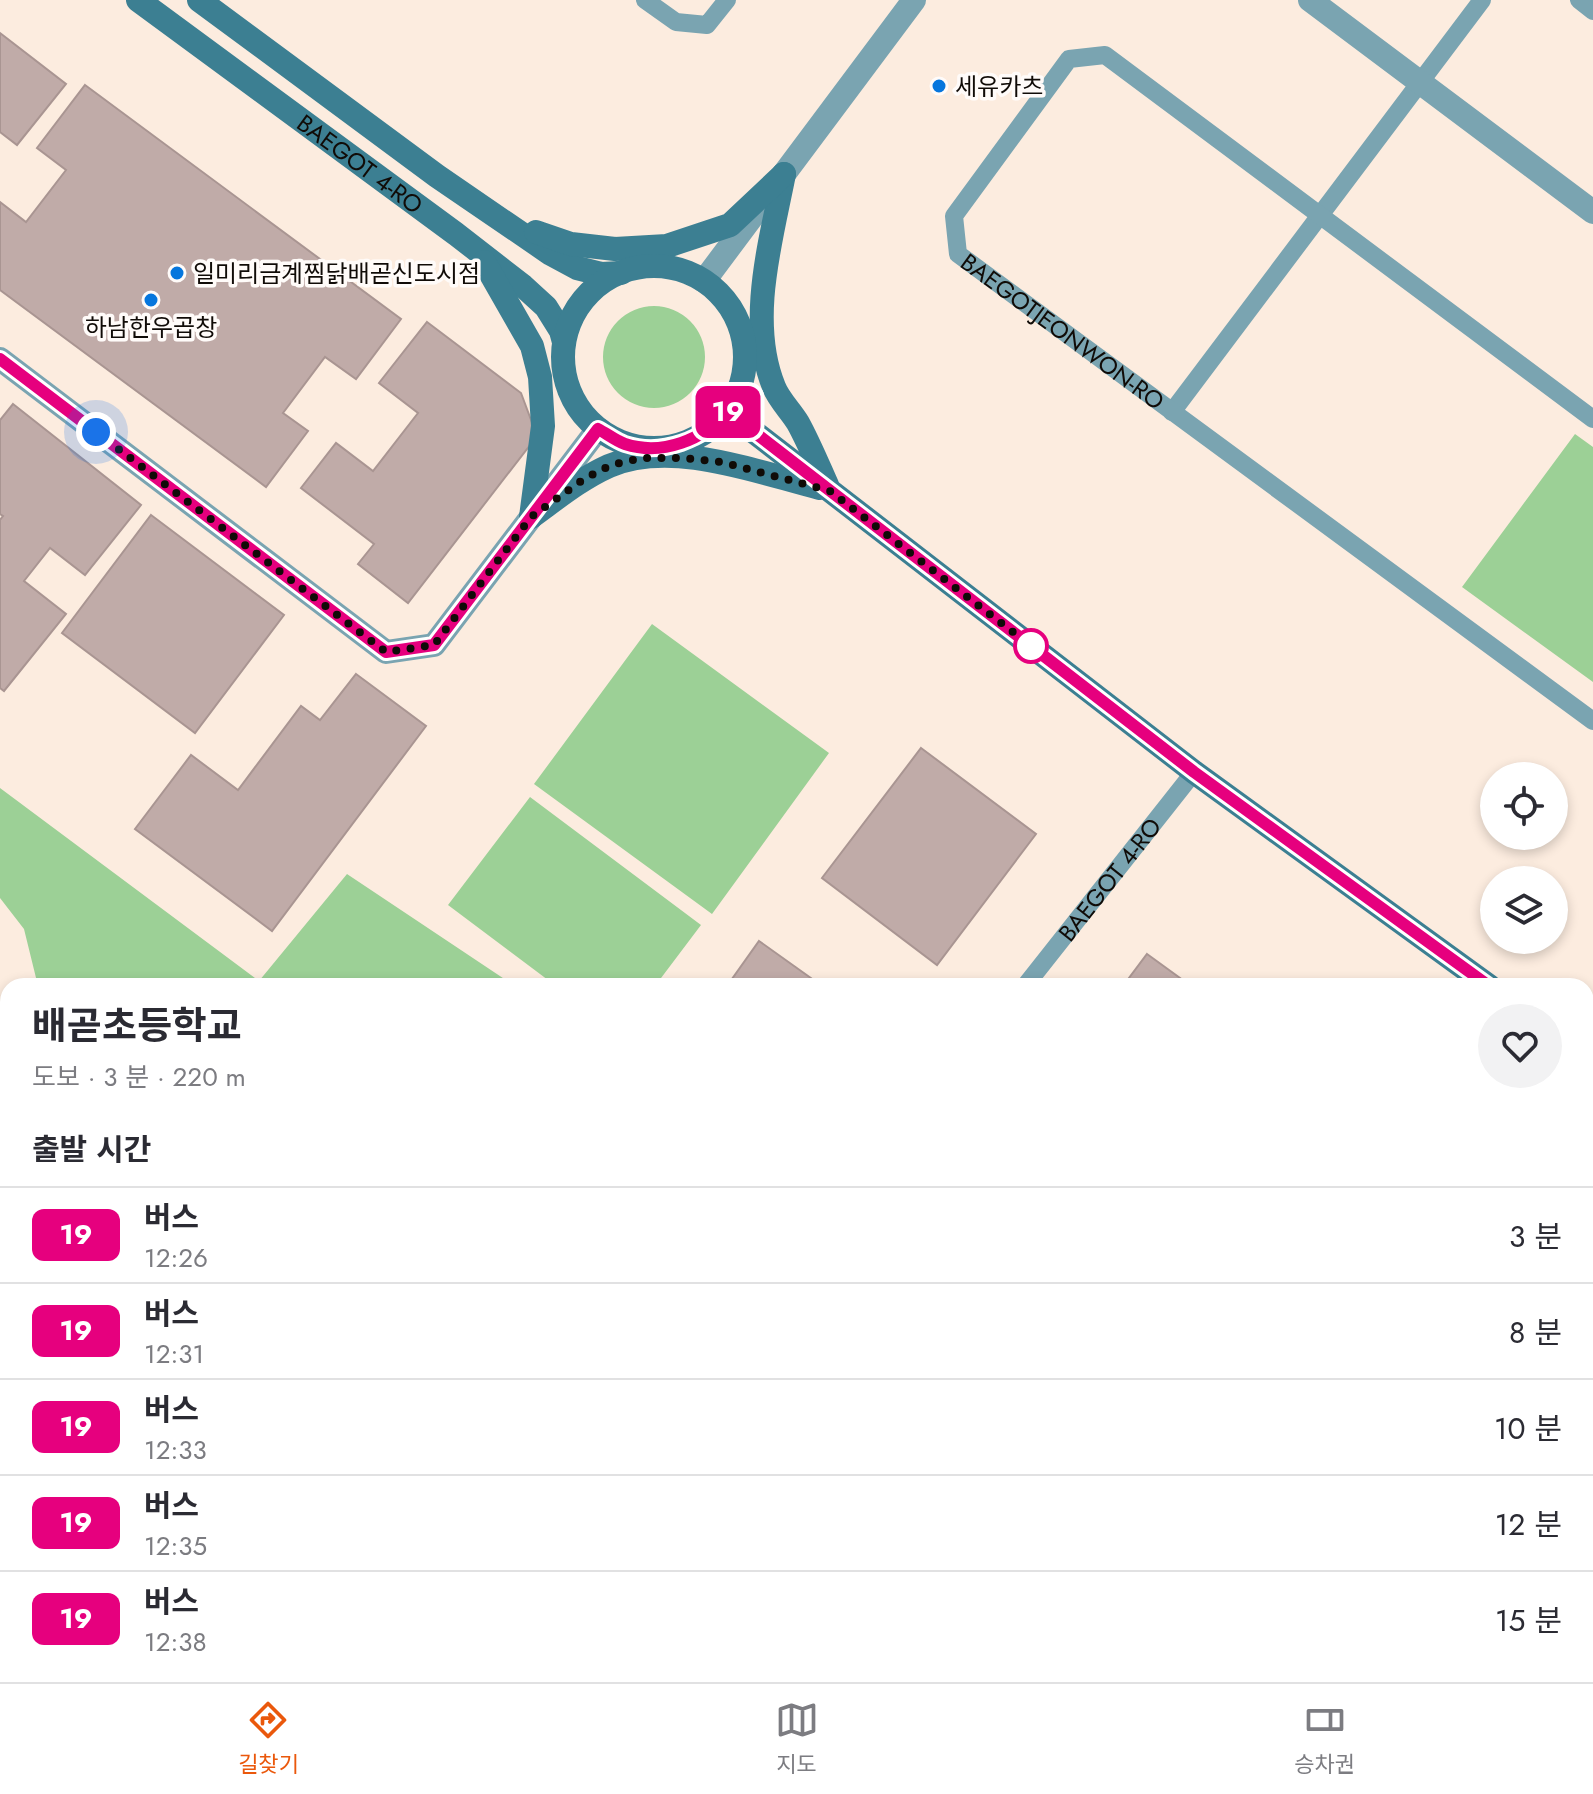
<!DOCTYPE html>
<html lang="ko">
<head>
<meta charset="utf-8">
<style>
	body { margin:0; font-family:Jost,"Noto Sans KR",sans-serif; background:#f2f2f3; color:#2b2b33; height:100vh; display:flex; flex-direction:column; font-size:30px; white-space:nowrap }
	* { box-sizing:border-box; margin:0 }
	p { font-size:26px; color:#7c7c81 }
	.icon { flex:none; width:44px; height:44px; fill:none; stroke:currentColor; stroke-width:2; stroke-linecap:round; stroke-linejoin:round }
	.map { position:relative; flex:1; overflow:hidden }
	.side { position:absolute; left:0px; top:978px; width:1594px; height:704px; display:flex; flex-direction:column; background:#fff; border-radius:24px 24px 0 0; box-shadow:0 4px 12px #0003 }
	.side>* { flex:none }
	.badge { padding:0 16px; border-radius:12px; font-size:28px; line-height:52px }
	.fabs { position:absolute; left:1480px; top:762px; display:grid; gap:16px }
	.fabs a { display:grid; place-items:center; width:88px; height:88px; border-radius:50%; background:#fff; box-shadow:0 4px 12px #0003; font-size:40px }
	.you { position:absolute; width:40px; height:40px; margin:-20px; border:6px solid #fff; border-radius:50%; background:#1a73e8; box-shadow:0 0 0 12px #1a73e833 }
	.map>.badge { position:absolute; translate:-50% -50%; box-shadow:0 0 0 4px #fff }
	h2 { padding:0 32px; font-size:30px; line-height:72px }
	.round { display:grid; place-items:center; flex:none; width:84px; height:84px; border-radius:42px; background:#f2f2f3 }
	.overview { display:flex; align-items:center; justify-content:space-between; height:136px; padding:0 32px }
	h1 { font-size:38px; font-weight:700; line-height:60px }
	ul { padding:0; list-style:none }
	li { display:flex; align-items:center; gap:24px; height:96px; padding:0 32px; border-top:2px solid #e1e1e2 }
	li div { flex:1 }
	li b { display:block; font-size:30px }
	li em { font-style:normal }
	li .badge { min-width:88px; font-weight:700; text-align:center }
	.menu { display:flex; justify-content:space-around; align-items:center; height:112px; border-top:2px solid #e1e1e2; background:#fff; font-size:22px; color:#7c7c81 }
	.menu a { display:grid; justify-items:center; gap:4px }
	.menu .active { color:#ea580c }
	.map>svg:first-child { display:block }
</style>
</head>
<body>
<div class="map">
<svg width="1593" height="1682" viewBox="0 0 1593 1682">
	<rect width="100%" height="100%" fill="#fcecdf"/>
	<!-- green -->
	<path fill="#9cd096" d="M603 357a51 51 0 1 1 102 0a51 51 0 1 1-102 0Z
		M1575,434L1593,447V682L1462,587Z
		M652,624L829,753L712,914L534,784Z
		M0,788L259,981L347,874L515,986H38L24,929L0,898Z
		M530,797L701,925L655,986H556L448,905Z
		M993,1674H1227L1238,1682H1004Z"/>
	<!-- building -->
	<path fill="#c0aba8" stroke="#a99592" stroke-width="2" d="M0,33L66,84L17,145L0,132Z
		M85,85L401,319L356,379L325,357L283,413L308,431L266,487L0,290V202L26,222L66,170L37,148Z
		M427,322L521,393L537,436L408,603L358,564L374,544L301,488L336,443L373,471L418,413L379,383Z
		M13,404L141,505L85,575L50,548L24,581L66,614L4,691L0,688V520L3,516L0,514V420Z
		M151,515L284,615L195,733L62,633Z
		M356,674L426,726L272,931L135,829L191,755L238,790L301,706L320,720Z
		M921,748L1036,834L937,965L822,878Z
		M759,941L822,986H727Z
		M1147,954L1191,986H1123Z
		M1586,1203L1593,1208L1586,1219Z
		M41,1674H90L94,1682H23Z
		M574,1674H630L629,1682H574Z"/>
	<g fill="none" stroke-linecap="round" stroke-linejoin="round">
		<!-- lane -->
		<g stroke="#7aa4b1" stroke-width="18">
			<path d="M645,0L676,22L707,25L727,0"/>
			<path d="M1579,0L1593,11"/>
			<path d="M1172,412L1482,0"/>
			<path id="s1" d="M1593,419L1105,55L1069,59L954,216L958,254L1593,721"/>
			<path id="s2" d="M1025,986L1194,772"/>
		</g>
		<!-- street -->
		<path stroke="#7aa4b1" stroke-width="24" d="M1310,0L1593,212
			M704,281L914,0
			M0,359L386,652L434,645L598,429
			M0,1182H8
			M0,1291L8,1286"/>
		<!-- secondary -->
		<g stroke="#3c7f92" stroke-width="24">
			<path id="s3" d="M138,0L456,234L523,286L546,307L561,331L564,342"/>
			<path d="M199,0L437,176L551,254L577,268L601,274L621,273"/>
			<path d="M784,174C771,241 747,321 774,387C779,400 791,411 798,423C809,443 818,465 827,485"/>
			<path d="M536,232L571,244L615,249L667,246L730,225L784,174"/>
			<path d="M484,262L532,346L540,377L543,426L531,517"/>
			<circle cx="654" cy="357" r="91"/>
			<path d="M727,411L1194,772L1489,986"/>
			<path d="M531,517C556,499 580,479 609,466C672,439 756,472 820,488"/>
			<path d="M1586,1057L1593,1062"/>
		</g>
	</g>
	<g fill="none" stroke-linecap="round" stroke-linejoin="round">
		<defs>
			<path id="line" d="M0,359L386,652L434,645L598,429C606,433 616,441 625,444C662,456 704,440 727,411L1194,772L1489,986"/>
		</defs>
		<!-- line casing -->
		<use href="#line" stroke="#fff" stroke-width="18"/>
		<!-- line -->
		<use href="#line" stroke="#e6007e" stroke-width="12"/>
		<!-- walk -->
		<path stroke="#100b07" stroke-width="8" stroke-dasharray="0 14.4" d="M96,432L386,652L434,645L531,517L584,479L611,465L642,458H683L722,462L830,491L1031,646"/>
	</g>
	<!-- markers -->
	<g fill="#0676dd" stroke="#fffbf9" stroke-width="3">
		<circle cx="939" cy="86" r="8"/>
		<circle cx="177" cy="273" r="8"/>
		<circle cx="151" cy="300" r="8"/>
	</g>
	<circle fill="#fff" stroke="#e6007e" stroke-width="4" cx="1031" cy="646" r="16"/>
	<g text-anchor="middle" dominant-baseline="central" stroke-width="7" stroke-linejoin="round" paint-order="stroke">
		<!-- poi labels -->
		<g font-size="24" fill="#100b07" stroke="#fffbf9" text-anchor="start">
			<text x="955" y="86">세유카츠</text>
			<text x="193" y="273">일미리금계찜닭배곧신도시점</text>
			<text x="151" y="327" text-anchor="middle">하남한우곱창</text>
		</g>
		<!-- street labels -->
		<g font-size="24" fill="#100b07" stroke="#fffbf9">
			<text stroke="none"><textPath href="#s3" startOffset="276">BAEGOT 4-RO</textPath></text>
			<text stroke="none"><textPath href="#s1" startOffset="1008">BAEGOTJEONWON-RO</textPath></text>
			<text stroke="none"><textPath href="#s2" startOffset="136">BAEGOT 4-RO</textPath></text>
		</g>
	</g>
</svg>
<div class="fabs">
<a><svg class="icon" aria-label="locate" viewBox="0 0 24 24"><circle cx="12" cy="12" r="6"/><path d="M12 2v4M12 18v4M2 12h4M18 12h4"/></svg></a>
<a><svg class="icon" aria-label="layers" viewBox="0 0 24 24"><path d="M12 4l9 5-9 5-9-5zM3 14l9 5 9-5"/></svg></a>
</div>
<div class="you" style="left:96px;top:432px"></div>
<b class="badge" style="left:728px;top:412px;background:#e6007e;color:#fff">19</b>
<section class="side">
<div class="overview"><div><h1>배곧초등학교</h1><p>도보 · 3 분 · 220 m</p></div><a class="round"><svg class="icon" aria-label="heart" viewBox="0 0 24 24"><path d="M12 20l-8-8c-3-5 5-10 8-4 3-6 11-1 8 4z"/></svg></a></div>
<h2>출발 시간</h2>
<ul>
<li><span class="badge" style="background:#e6007e;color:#fff">19</span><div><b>버스</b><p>12:26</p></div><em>3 분</em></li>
<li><span class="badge" style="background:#e6007e;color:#fff">19</span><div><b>버스</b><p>12:31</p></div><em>8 분</em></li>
<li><span class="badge" style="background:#e6007e;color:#fff">19</span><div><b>버스</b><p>12:33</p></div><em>10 분</em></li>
<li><span class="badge" style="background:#e6007e;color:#fff">19</span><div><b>버스</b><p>12:35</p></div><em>12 분</em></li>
<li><span class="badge" style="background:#e6007e;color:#fff">19</span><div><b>버스</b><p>12:38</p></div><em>15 분</em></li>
</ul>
</section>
</div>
<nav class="menu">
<a class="active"><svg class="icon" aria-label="directions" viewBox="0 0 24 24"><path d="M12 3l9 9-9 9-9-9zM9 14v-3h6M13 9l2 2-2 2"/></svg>길찾기</a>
<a><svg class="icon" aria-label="map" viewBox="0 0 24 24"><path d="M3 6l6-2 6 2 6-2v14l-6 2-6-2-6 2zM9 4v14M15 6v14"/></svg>지도</a>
<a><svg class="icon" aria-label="tickets" viewBox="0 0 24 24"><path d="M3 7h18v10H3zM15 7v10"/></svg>승차권</a>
</nav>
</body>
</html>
